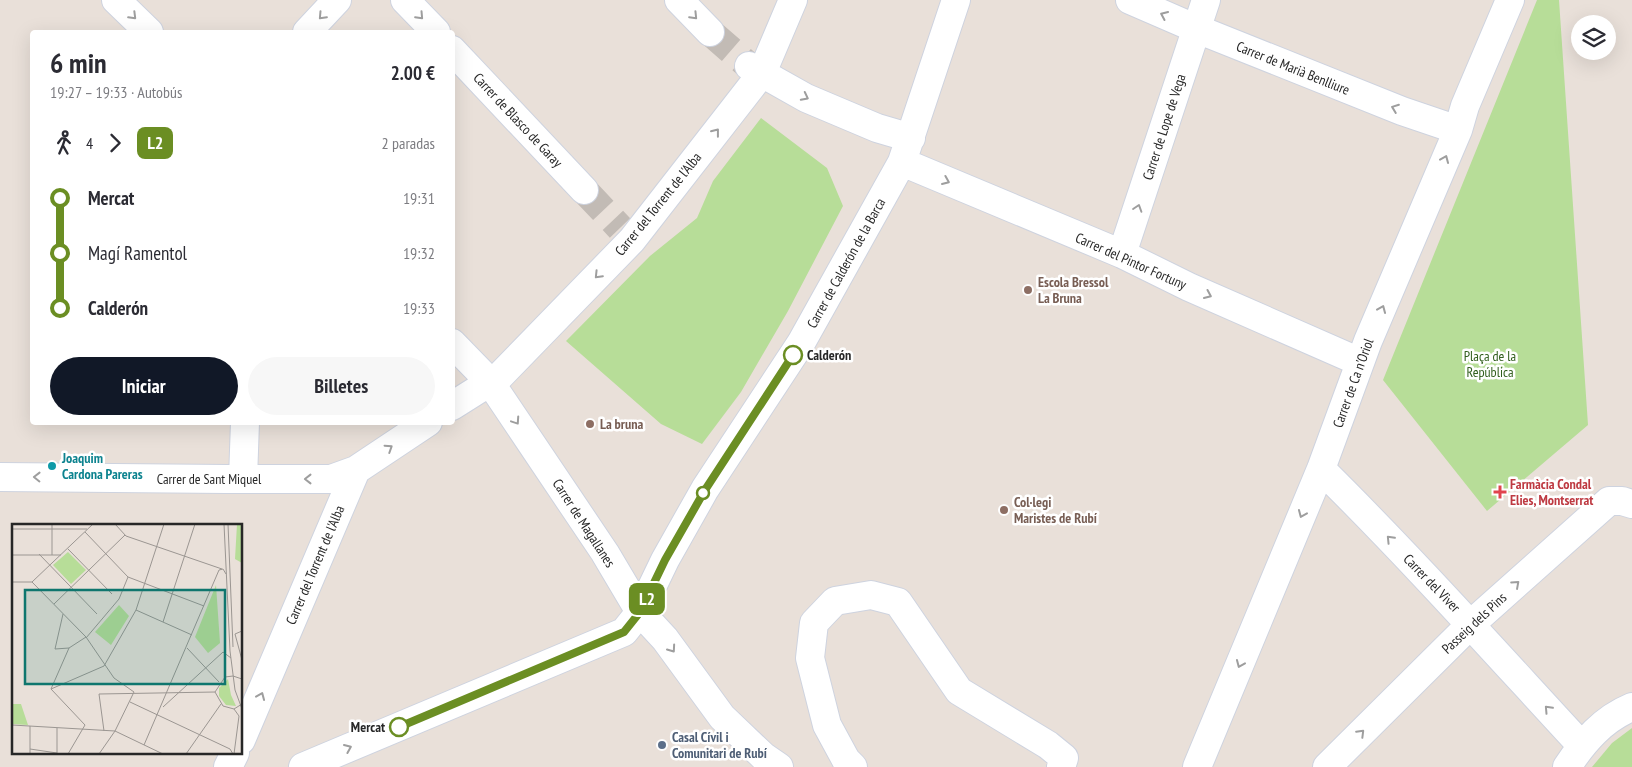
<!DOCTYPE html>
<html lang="es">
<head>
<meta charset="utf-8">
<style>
	body { margin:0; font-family:"PT Sans Narrow",sans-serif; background:#f7f7f7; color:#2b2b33; height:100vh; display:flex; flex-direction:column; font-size:19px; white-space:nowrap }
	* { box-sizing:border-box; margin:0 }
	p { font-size:16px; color:#7c7c81 }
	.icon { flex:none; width:28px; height:28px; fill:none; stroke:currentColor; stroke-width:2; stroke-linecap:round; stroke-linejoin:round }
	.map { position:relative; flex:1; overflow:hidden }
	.panel { position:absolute; left:30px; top:30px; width:425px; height:395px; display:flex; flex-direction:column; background:#fff; border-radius:5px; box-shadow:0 5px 20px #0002 }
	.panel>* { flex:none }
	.badge { padding:0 10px; border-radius:8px; font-size:18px; line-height:32px }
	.tools { position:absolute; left:1571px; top:15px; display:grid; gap:10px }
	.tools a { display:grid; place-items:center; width:45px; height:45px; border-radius:50%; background:#fff; box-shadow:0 5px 20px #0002; font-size:25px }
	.map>.badge { position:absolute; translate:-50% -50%; box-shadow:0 0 0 2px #fff }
	.legs { display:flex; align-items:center; gap:8px; height:55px; padding:0 20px; font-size:16px }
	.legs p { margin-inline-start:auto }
	.head { display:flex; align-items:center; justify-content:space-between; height:85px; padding:0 20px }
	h1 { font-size:28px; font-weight:700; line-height:38px }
	.cta { display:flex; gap:10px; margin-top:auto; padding:10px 20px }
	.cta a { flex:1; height:58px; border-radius:30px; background:#111827; color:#fff; font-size:20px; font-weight:700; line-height:58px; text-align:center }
	.cta a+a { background:#f7f7f7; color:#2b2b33 }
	ul { padding:0 20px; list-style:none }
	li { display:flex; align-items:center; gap:18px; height:55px; font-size:19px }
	li i { display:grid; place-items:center; width:8px; height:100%; margin:0 6px; background:currentColor }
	li i::after { content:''; width:12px; height:12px; margin:-6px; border:4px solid; border-radius:50%; background:#fff }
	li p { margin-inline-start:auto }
	li:first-child i { background:linear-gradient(#0000 50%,currentColor 0) }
	li:last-child i { background:linear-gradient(currentColor 50%,#0000 0) }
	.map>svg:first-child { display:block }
</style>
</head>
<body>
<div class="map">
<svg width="1632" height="767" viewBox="0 0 1632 767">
	<rect width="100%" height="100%" fill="#e9e0d9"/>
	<!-- green -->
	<path fill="#b7dd98" d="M1537,0H1559L1588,425L1487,511L1383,380Z
		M761,118L827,168L843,206L788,311L741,392L702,444L661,424L566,341L650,256L697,218L713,181Z
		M1632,728V767H1592L1612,743Z"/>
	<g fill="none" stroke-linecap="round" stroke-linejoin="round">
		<!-- minor-tunnel -->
		<path stroke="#c2bbb5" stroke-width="28" stroke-dasharray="28 14" stroke-linecap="butt" d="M710,32L749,66
			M584,190L620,228"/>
		<defs>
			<path id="minor" d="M116,0L149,32
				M405,0L436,32
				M679,0L710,32
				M1130,0L1197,29L1402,111L1458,130
				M307,32L337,0
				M452,50L584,190
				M749,66L806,98L877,128L911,138
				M902,162L1122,254L1189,287L1360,362
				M1122,254L1206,0
				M452,343L490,382L605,553L640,612L665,639L722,717L763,756L779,767
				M492,384L632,240L762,73L793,0
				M452,406L490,382
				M1321,469C1411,558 1495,652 1581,745
				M0,477L227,479H331L356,470
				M243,479L245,422
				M241,740L356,470L428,422
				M228,767L235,753
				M303,767L624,632L640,612L665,560L705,489L801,343L902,162L956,0
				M853,767L846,760L827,725L810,658L814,623L835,601L871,595L898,602L959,691L1048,745L1064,758L1061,767
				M1197,767L1321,469L1368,341L1458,130L1465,106L1510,0
				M1327,767L1471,624L1609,501H1622L1632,504
				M1567,767C1584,741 1603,719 1632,707"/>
		</defs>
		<!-- minor casing -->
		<use href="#minor" stroke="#ced3df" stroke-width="30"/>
		<!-- minor -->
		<use href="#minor" stroke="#fff" stroke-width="28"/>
	</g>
	<!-- one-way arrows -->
	<defs><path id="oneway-chevron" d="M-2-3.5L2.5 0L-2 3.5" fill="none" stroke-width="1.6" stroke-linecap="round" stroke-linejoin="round" transform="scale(1.25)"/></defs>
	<g stroke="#9e9e9e">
		<use href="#oneway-chevron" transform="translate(1164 15) rotate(-156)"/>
		<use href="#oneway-chevron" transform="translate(133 16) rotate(45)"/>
		<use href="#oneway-chevron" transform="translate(322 16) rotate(133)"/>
		<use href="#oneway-chevron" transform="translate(420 16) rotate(47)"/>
		<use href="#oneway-chevron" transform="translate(694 16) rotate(46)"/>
		<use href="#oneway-chevron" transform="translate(805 97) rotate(27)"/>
		<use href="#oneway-chevron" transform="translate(1395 108) rotate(-159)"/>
		<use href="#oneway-chevron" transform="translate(716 132) rotate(-52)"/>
		<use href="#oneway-chevron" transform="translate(1445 159) rotate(-67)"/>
		<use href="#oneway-chevron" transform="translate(946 181) rotate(23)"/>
		<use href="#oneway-chevron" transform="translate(1138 208) rotate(-72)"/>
		<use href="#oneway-chevron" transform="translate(598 275) rotate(134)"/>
		<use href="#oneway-chevron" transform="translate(1208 295) rotate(24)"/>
		<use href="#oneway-chevron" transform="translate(1382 309) rotate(-67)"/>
		<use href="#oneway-chevron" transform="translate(516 421) rotate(56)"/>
		<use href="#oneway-chevron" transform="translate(389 448) rotate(-33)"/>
		<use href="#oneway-chevron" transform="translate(37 477) rotate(-179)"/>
		<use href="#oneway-chevron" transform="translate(308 479) rotate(180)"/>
		<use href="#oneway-chevron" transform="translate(1302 514) rotate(113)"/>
		<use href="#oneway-chevron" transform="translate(1390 539) rotate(-134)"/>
		<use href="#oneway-chevron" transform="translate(1516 584) rotate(-42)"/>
		<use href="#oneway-chevron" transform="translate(672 649) rotate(55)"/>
		<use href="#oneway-chevron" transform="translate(1240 664) rotate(113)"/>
		<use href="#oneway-chevron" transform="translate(261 696) rotate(-67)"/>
		<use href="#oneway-chevron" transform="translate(1548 709) rotate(-133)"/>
		<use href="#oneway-chevron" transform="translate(1361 733) rotate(-45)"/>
		<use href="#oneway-chevron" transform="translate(348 748) rotate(-23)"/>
	</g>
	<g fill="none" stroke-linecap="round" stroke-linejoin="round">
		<defs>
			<path id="line-1" d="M399,727L624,632L640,612L665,560L705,490L793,355"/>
		</defs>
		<!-- line-1 casing -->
		<use href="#line-1" stroke="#fff" stroke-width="11"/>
		<!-- line-1 -->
		<use href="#line-1" stroke="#6b8e23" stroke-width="8"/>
	</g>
	<!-- markers -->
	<g fill="#8d6e63" stroke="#fff" stroke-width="2">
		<circle cx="1028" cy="290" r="5"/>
		<circle cx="590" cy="424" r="5"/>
		<circle cx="1004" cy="510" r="5"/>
	</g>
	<g fill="#fff" stroke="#6b8e23" stroke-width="2.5">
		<circle cx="793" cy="355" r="9"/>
		<circle cx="703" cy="493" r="6"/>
		<circle cx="399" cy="727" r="9"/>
	</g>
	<circle fill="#0f9aa8" stroke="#fff" stroke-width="2" cx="52" cy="466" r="5"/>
	<path fill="#e0444e" stroke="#fff" stroke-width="2" d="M1497.5 484.5h5v5h5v5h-5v5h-5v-5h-5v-5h5z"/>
	<circle fill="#5c6f8a" stroke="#fff" stroke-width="2" cx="662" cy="745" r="5"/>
	<g text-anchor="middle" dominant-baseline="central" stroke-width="5" stroke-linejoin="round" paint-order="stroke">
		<!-- street labels -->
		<g font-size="14" fill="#272727" stroke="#fff">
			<text transform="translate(1293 68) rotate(22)">Carrer de Marià Benlliure</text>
			<text transform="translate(518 120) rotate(47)">Carrer de Blasco de Garay</text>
			<text transform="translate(1164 127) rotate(-72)">Carrer de Lope de Vega</text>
			<text transform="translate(658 204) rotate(-51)">Carrer del Torrent de l'Alba</text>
			<text transform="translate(1131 261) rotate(24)">Carrer del Pintor Fortuny</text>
			<text transform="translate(846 263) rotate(-61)">Carrer de Calderón de la Barca</text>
			<text transform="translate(1353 383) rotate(-70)">Carrer de Ca n'Oriol</text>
			<text x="209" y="479">Carrer de Sant Miquel</text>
			<text transform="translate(584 523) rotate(57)">Carrer de Magallanes</text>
			<text transform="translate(315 565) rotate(-67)">Carrer del Torrent de l'Alba</text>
			<text transform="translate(1432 583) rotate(46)">Carrer del Viver</text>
			<text transform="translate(1474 623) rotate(-43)">Passeig dels Pins</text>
		</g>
		<!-- education labels -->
		<g font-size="14" font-weight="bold" fill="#785e54" stroke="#fff" text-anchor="start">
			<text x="1038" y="282">Escola Bressol<tspan x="1038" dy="16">La Bruna</tspan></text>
			<text x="600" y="424">La bruna</text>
			<text x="1014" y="502">Col·legi<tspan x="1014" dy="16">Maristes de Rubí</tspan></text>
		</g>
		<!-- stop labels -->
		<g font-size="14" font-weight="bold" fill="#272727" stroke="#fff" text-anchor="start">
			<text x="807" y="355">Calderón</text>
			<text x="385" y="727" text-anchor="end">Mercat</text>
		</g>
		<!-- park labels -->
		<g font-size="14" fill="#315e1d" stroke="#fff">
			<text x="1490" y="356">Plaça de la<tspan x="1490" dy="16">República</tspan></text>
		</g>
		<!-- culture labels -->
		<g font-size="14" font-weight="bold" fill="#0d838f" stroke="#fff" text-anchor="start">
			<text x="62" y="458">Joaquim<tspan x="62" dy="16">Cardona Pareras</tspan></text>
		</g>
		<!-- health labels -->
		<g font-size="14" font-weight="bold" fill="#be3a42" stroke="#fff" text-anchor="start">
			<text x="1510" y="484">Farmàcia Condal<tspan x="1510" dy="16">Elies, Montserrat</tspan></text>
		</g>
		<!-- service labels -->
		<g font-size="14" font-weight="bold" fill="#4e5e75" stroke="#fff" text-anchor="start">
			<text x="672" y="737">Casal Cívil i<tspan x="672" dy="16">Comunitari de Rubí</tspan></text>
		</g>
	</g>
	<!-- overview -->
	<g transform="translate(12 524)">
		<rect width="230" height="230" fill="#e9e0d9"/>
		<path d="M225,0H229L230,39L223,35ZM56,28L74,46L59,60L41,41ZM204,61L208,119L196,129L183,113ZM107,81L117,92L99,121L83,108ZM216,155L219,171L224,182L214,181L207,172V164ZM0,180H9L16,201L0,200Z" fill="#b7dd98"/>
		<path fill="none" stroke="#9b9692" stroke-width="1" d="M40,0V31M103,0L114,12L210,45M212,0L218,127L223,166L230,185M216,0L221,123M0,5H75M73,8L116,53L192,82M56,25L100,70M27,30L85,90M0,31H49M0,58H20L74,113L102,154L122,168M20,58L81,0M42,80L113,11M124,86L180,111M51,90L43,125L57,124M151,98L183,0M230,107L223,110L230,136M74,114L107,75L116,53M175,124L207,158M92,142L124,86L152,0M230,155L221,152L213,153L203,168L211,182L222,185L230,180M39,165L73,201L56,230M39,165L57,124L74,113M39,165L92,142M118,178L218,225L221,230M151,183L211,128L219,134M0,201L103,207L151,230M18,202V230M92,207L87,170L203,168M132,221L207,46L211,45L214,50M18,225L45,229V204M87,230L103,207L122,168M174,230L209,180M222,230L227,192L222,185"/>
		<path fill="#0f766e" fill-opacity="0.15" stroke="#0f766e" stroke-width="2.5" d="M13,66H213V160H13Z"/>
		<rect width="230" height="230" fill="none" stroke="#272727" stroke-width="2.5"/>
	</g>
</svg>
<div class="tools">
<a><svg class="icon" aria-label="layers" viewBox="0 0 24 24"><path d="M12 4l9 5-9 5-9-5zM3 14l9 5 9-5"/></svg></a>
</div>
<b class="badge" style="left:647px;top:599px;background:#6b8e23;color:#fff">L2</b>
<section class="panel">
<div class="head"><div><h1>6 min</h1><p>19:27 – 19:33 · Autobús</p></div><b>2.00 €</b></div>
<div class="legs"><svg class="icon" aria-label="walk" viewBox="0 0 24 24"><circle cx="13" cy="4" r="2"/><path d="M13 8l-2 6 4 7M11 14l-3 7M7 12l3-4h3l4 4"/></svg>4<svg class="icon" aria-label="forward" viewBox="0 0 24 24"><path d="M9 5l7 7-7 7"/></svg><b class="badge" style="background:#6b8e23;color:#fff">L2</b><p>2 paradas</p></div>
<ul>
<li><i style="color:#6b8e23"></i><b>Mercat</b><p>19:31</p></li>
<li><i style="color:#6b8e23"></i><span>Magí Ramentol</span><p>19:32</p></li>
<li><i style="color:#6b8e23"></i><b>Calderón</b><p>19:33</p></li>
</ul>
<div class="cta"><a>Iniciar</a><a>Billetes</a></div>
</section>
</div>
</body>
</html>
